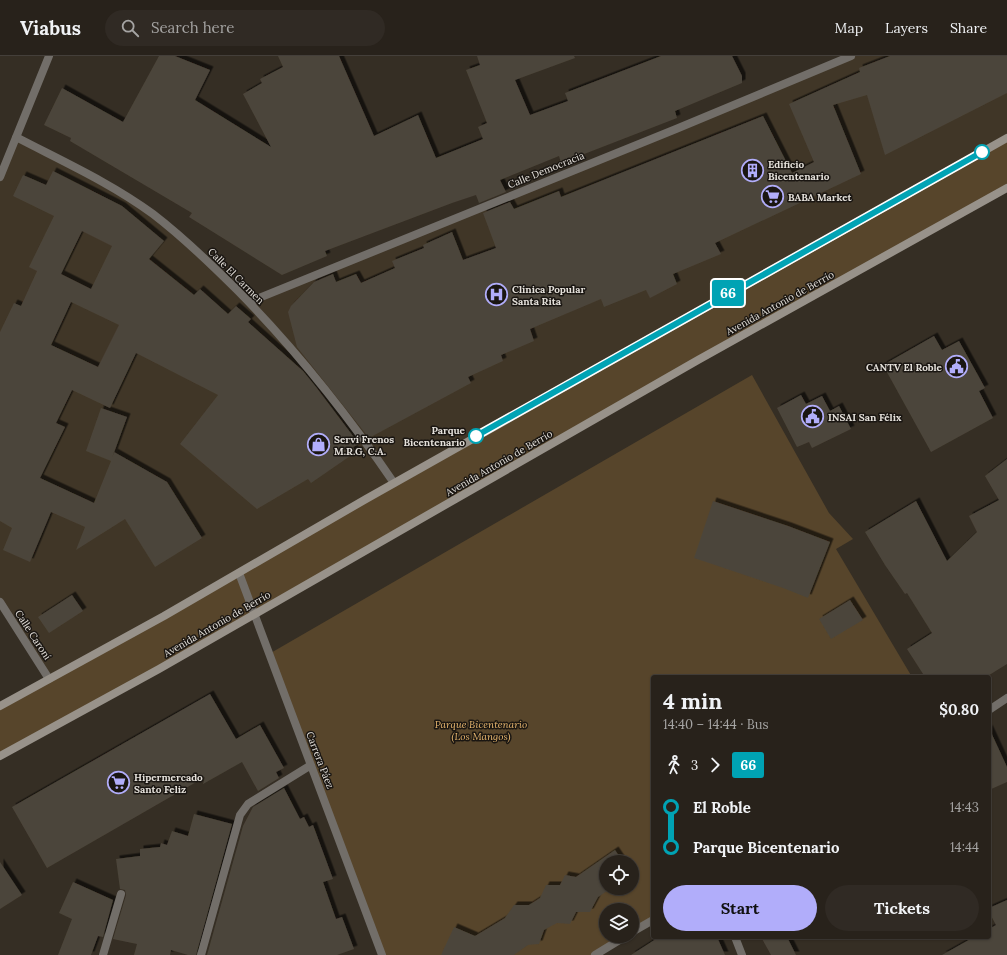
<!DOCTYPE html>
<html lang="en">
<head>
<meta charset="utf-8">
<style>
	body { margin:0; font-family:Lora,serif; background:#302a24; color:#f1f3f6; height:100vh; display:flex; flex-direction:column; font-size:15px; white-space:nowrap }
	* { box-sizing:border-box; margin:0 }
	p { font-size:13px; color:#a5a4a3 }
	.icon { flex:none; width:22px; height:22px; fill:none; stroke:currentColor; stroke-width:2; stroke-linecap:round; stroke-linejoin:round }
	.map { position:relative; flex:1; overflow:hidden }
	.side { position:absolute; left:651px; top:619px; width:340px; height:264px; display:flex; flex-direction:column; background:#28221b; border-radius:4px; box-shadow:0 1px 3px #0004,0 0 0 1px #443f3a }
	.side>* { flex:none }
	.badge { padding:0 8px; border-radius:3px; font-size:14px; line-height:26px }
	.fabs { position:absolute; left:599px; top:799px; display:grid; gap:8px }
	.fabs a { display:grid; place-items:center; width:40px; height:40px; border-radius:50%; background:#28221b; box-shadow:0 1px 3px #0004,0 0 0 1px #443f3a; font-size:20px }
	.map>.badge { position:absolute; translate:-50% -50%; box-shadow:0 0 0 2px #fff }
	.legs { display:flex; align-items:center; gap:6px; height:44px; padding:0 12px; font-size:13px }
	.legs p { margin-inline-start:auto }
	.head { display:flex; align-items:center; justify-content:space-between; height:68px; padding:0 12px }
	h1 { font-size:22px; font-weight:800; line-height:30px }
	.button { display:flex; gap:8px; margin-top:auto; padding:8px 12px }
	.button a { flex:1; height:46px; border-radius:24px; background:#b1adfa; color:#111; font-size:16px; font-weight:800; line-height:46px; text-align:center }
	.button a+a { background:#302a24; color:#f1f3f6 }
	ul { padding:0 12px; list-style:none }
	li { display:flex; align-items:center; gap:14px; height:40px; font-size:15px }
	li i { display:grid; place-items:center; width:6px; height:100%; margin:0 5px; background:currentColor }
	li i::after { content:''; width:10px; height:10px; margin:-5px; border:3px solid; border-radius:50%; background:#28221b }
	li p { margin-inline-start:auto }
	li:first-child i { background:linear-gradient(#0000 50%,currentColor 0) }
	li:last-child i { background:linear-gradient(currentColor 50%,#0000 0) }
	header { display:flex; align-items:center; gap:24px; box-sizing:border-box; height:56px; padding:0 20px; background:#28221b; border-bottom:1px solid #443f3a }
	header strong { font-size:19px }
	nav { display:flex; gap:22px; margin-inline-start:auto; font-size:14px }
	.search { width:280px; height:36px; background:#302a24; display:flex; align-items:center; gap:10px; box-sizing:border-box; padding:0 14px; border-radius:22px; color:#a5a4a3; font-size:15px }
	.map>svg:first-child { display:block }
</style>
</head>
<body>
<header>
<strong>Viabus</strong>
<div class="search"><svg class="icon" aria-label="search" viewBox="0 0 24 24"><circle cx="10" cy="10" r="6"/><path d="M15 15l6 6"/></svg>Search here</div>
<nav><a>Map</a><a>Layers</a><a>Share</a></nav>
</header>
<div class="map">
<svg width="1007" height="899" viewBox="0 0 1007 899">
	<defs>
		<filter id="shadow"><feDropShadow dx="3.5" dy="-3.5" stdDeviation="0" flood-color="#0009"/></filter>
	</defs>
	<rect width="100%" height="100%" fill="#352e24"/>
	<!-- built -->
	<path fill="#403627" d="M851,0H1007V82L49,623L0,546V121L16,81L152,158L249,246Z"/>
	<!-- green -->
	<path fill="#57452b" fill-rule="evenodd" d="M1007,82V132L0,700V650Z
		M752,319L829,457L853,483L836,493L912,621H653V864L632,876V854H606V880H626L595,899H382L269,598ZM606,806H632V832H606Z"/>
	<!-- building -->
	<path fill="#4c453a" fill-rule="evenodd" filter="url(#shadow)" d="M159,0H175L210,14L195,44L271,91L243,38L262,27L260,23L283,11L278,0H339L374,80L418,59L436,102L483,83L478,71L487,67L466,14L480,9L477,0H574L575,2L515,24L530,59L568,45L565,37L661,0H732L742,20V27L675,55L677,62L561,107L559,100L500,124L506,136L479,147L476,139L452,147L325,195L327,200L282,219L189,161L192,157L70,85L71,82L44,69L62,32L123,66Z
		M890,0H1007V37L885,99L867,39L833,49L861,118L715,187L721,198L673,218L677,228L650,242L646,234L604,251L601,243L530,273L534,285L501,299L503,305L468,321L471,327L369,382L297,291L288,256L291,250L314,226L333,218L336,226L356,218L361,227L395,212L392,205L424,192L423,189L452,176L463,204L496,192L483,157L510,146L514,153L559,135L561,141L763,60L792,117L814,106L789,48L860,16L859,12Z
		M53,115L122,150L164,185L149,203L194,239L200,233L228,258L236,250L251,263L248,266L303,315L316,331L359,388L353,391L356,396L311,427L308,423L257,453L180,388L218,339L136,297L110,352L72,334L56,367L65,371L40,422L94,447L111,405L86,395L101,352L127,361L112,402L114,396L167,426L202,482L155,511L125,463L76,494L85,471L51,456L30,506L3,494L12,472L0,465V276L14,247L21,250L37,215L29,211L54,160L13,140L23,119L46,129ZM82,175L112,190L91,233L61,218ZM71,246L119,269L98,311L51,289Z
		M934,280L942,294L959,285L985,332L979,335L993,362L931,396L883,309Z
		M801,339L806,348L822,340L830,355L839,350L851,373L812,392L809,386L797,391L777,352Z
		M1007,403V608L986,621H925L907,593L932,577L907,537L905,538L885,509L865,476L916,445L947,505L977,476L969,460L999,444L985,420Z
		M713,445L788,470L830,486L808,542L783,532L694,502Z
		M72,539L83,555L49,577L38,561Z
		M850,544L863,564L831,583L819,563Z
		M210,638L236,683L260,669L284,712L276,716L279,722L258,735L242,706L203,728L205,721L47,812L12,751Z
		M989,672L1007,711V726L989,734Z
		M284,732L300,763L304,761L309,771L313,769L333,823L323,826L336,863L342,861L354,893L337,899H207L243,770L253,751Z
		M194,758L232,768L196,899H188L171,894L170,899H134L137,888L113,883L126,839L125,834L120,833L116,803L140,800V793L160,791L161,787L167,789L172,775L188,780Z
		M615,794L623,806H606V832H626L625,834L610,833L598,841L590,856H576L570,868L557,867L544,874L539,888L528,889L514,899H441L454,871L475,880L505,862L514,849H529L540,842L546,829H560L565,819L576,821Z
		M0,806L22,839L0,853Z
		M73,826L113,844L103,881L98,880L91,899H58L72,863L59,857Z
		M1007,844V899H942L974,881H989V873L996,869L989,856V852Z
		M659,881H717L725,899H631Z
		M761,881H787L796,899H771Z"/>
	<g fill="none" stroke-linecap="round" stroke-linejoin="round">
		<!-- street -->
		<path stroke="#726e69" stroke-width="8" d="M16,81C62,105 111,127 153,158C183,181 211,208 238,235C296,294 347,358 394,427
			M0,121L49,0
			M249,246L676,73L851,0
			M239,517L382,899
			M0,546L49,623
			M989,654L1007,642
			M632,876L653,864
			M735,881L742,899
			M103,899L121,838
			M201,899L240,759L248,748L311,709
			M595,899L626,880"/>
		<!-- secondary -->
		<path stroke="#98928a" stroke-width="8" d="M0,650L164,560L366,443L1007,82
			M0,700L159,613L698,304L1007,132"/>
	</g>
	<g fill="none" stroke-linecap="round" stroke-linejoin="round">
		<defs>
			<path id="line-1" d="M476,380L982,96"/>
		</defs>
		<!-- line-1 casing -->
		<use href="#line-1" stroke="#fff" stroke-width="9"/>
		<!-- line-1 -->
		<use href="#line-1" stroke="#00a3b4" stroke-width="6"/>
	</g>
	<!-- icons -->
	<defs>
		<symbol id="building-ring" viewBox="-11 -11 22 22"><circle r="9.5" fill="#1a1612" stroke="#b1adfa" stroke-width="1.5"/><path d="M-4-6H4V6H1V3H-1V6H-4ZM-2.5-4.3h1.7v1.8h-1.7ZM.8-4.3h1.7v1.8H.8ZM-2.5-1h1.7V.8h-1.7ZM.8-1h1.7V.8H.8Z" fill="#b1adfa"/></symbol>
		<symbol id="supermarket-ring" viewBox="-11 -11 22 22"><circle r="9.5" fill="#1a1612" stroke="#b1adfa" stroke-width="1.5"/><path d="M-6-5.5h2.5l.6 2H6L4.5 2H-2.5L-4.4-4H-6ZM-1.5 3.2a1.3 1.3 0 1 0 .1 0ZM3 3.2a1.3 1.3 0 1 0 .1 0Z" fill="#b1adfa"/></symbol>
		<symbol id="hospital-ring" viewBox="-11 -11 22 22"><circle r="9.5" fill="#1a1612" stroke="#b1adfa" stroke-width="1.5"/><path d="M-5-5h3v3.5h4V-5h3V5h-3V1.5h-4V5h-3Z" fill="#b1adfa"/></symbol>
		<symbol id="civic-ring" viewBox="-11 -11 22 22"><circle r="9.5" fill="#1a1612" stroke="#b1adfa" stroke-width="1.5"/><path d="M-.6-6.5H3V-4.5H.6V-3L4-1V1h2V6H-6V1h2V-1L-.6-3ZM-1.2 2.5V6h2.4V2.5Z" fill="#b1adfa"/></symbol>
		<symbol id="shop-ring" viewBox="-11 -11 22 22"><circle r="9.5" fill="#1a1612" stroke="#b1adfa" stroke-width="1.5"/><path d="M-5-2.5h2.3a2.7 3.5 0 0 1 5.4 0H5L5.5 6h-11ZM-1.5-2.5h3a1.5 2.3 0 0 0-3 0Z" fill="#b1adfa"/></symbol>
	</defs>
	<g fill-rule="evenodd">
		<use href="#building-ring" x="740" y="102" width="25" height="25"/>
		<use href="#supermarket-ring" x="760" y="128" width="25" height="25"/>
		<use href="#hospital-ring" x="484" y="226" width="25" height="25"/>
		<use href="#civic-ring" x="944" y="298" width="25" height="25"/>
		<use href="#civic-ring" x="800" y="348" width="25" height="25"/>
		<use href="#shop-ring" x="306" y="376" width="25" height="25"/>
		<use href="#supermarket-ring" x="106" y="714" width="25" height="25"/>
	</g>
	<!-- markers -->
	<g fill="#fff" stroke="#00a3b4" stroke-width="2">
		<circle cx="982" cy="96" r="7"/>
		<circle cx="476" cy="380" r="7"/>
	</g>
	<g text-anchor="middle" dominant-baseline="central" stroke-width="3" stroke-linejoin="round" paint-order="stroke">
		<!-- poi labels -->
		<g font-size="10" font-weight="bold" fill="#e5e1db" stroke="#1a1612" text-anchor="start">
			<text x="768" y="108">Edificio<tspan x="768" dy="12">Bicentenario</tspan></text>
			<text x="788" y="141">BABA Market</text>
			<text x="512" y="233">Clínica Popular<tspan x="512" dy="12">Santa Rita</tspan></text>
			<text x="942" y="311" text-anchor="end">CANTV El Roble</text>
			<text x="828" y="361">INSAI San Félix</text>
			<text x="334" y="383">Serví Frenos<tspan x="334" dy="12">M.R.G, C.A.</tspan></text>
			<text x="134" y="721">Hipermercado<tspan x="134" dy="12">Santo Feliz</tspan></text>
		</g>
		<!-- street labels -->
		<g font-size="10" fill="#e5e1db" stroke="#1a1612">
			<text transform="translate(546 114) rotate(-22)">Calle Democracia</text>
			<text transform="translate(236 220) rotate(45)">Calle El Carmen</text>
			<text transform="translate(780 247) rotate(-29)">Avenida Antonio de Berrío</text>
			<text transform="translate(499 407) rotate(-30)">Avenida Antonio de Berrío</text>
			<text transform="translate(217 568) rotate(-30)">Avenida Antonio de Berrío</text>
			<text transform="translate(33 579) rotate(57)">Calle Caroní</text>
			<text transform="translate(320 704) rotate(69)">Carrera Páez</text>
		</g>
		<!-- stop labels -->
		<g font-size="10" font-weight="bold" fill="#e5e1db" stroke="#1a1612" text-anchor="end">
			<text x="465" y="374">Parque<tspan x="465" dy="12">Bicentenario</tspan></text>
		</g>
		<!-- park labels -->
		<g font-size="10" font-style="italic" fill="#e8b76f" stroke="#1a1612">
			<text x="481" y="668">Parque Bicentenario<tspan x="481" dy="12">(Los Mangos)</tspan></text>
		</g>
	</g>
</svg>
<div class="fabs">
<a><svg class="icon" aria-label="locate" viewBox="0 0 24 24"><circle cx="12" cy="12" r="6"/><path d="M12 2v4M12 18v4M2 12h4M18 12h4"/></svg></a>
<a><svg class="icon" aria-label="layers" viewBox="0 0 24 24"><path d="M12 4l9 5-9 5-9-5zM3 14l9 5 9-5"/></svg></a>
</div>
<b class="badge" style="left:728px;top:237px;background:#00a3b4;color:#fff">66</b>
<section class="side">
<div class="head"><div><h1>4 min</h1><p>14:40 – 14:44 · Bus</p></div><b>$0.80</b></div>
<div class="legs"><svg class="icon" aria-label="walk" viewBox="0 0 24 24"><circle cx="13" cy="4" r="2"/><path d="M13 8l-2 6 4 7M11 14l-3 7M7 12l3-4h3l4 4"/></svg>3<svg class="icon" aria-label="forward" viewBox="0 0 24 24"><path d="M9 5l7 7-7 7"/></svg><b class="badge" style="background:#00a3b4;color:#fff">66</b></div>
<ul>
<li><i style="color:#00a3b4"></i><b>El Roble</b><p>14:43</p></li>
<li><i style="color:#00a3b4"></i><b>Parque Bicentenario</b><p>14:44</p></li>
</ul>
<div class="button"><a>Start</a><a>Tickets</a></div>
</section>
</div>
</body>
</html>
